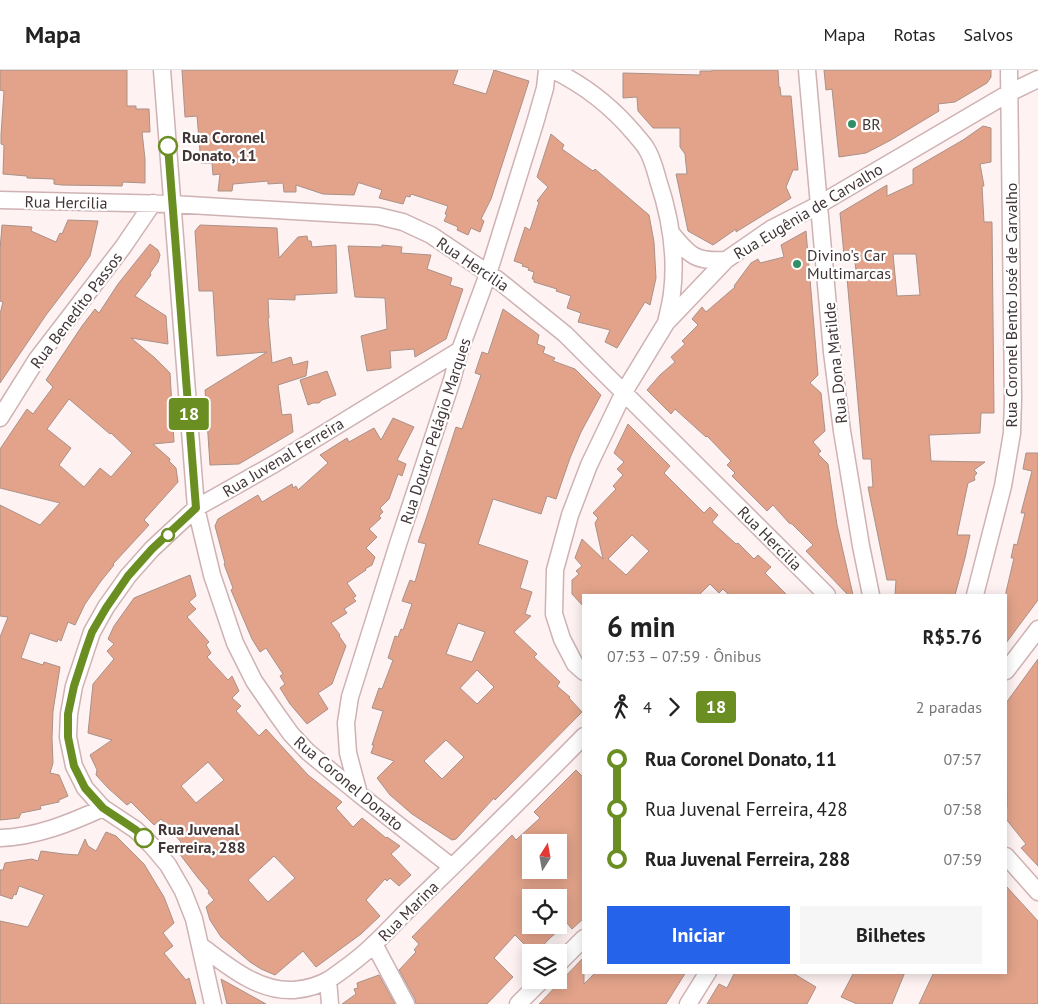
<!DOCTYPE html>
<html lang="pt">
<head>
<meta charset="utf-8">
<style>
	body { margin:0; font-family:"PT Sans",sans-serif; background:#f6f6f6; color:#222; height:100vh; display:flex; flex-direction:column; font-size:19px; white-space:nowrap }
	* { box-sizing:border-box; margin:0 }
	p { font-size:16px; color:#767676 }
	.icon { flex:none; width:28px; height:28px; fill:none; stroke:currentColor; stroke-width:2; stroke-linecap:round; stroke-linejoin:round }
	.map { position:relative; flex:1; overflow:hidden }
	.panel { position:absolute; left:582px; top:524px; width:425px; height:380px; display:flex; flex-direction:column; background:#fff; border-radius:0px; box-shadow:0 2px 12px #0003 }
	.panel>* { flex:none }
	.badge { padding:0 10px; border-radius:4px; font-size:18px; line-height:32px }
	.needle { width:32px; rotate:11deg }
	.controls { position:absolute; left:522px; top:764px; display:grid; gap:10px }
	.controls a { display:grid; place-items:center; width:45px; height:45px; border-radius:0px; background:#fff; box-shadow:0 2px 12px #0003; font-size:25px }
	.map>.badge { position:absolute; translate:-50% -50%; box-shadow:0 0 0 2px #fff }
	.legs { display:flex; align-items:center; gap:8px; height:55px; padding:0 25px; font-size:16px }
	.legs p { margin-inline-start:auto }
	.summary { display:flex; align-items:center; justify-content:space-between; height:85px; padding:0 25px }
	h1 { font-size:28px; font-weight:800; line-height:38px }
	.button { display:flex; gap:10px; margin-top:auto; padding:10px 25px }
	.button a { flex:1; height:58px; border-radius:0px; background:#2563eb; color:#fff; font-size:20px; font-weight:800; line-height:58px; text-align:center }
	.button a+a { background:#f6f6f6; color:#222 }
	ul { padding:0 25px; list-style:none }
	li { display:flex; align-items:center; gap:18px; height:50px; font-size:19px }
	li i { display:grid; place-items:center; width:8px; height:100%; margin:0 6px; background:currentColor }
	li i::after { content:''; width:12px; height:12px; margin:-6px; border:4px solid; border-radius:50%; background:#fff }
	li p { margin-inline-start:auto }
	li:first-child i { background:linear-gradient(#0000 50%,currentColor 0) }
	li:last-child i { background:linear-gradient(currentColor 50%,#0000 0) }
	header { display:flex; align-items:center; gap:30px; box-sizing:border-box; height:70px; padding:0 25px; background:#fff; border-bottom:1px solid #e0e0e0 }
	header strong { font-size:24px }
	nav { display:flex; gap:28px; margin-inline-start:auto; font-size:18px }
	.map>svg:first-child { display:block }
</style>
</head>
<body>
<header>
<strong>Mapa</strong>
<nav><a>Mapa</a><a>Rotas</a><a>Salvos</a></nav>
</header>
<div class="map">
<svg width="1038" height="934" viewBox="0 0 1038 934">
	<rect width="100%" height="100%" fill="#fef2f2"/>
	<!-- building -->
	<path fill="#e2a38a" stroke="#aa9188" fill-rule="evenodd" d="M0,0H127V36H136V39H149L150,62H142L145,89V113L123,112L122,116L62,115L54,114V109L27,108V106L3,104L4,75L1,74V65L4,21L0,20Z
		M182,0H458L453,14L486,24L494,0L529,11L491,129L481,149L484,151L480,162L471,158L468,165L457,160L458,157L444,151L447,145L445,144L448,136L411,124L410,127L406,126L403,134L379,128L382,120L360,113H358L354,125L323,124L296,115V122H284L283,113L268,114V111L233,114L232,121H218L220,104L213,105L212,93H201L197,46L185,47Z
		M712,0H778L779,17H780L781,26H791L798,100H793L786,117L791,128L736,162V159L713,175L688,161L676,104H687L685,84L680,77V58H653L638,41L637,27L623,28V3L700,5V1H712Z
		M824,0H991V7L987,13L955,32L938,34L939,41L891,70L866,83L839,87L832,19L826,20Z
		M983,56L991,58V92L980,94L984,116H982L984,152H992L994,343H981L980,363L929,365L931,391L985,392L974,400L977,403L974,407L975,410L968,413L957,465H970L965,488L955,525H895L896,510H887L868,417H873L871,389H863L847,208H857L854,185H844L840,143L887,115V126L913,114V99L963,70ZM893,184H916L920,225L897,226Z
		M551,64L564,75L562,79L593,101L595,99L649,145L654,172L656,208L650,235L645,232L617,278L605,272L610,260L578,252L581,243L567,238L571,226L556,221L557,219L534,212V209H532L534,202L528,200L529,198L522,196L523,194L514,191L525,157L530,160L539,132L537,131L548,117L537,107Z
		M68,150L98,151L90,186L78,203L46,245L0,313V244L3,232L0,231V180L2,155L32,157L31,161L56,172L60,163L62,164Z
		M200,155L277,158L279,188L298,167L307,166L308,171H311L312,177L336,175L337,223L295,225V230L268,229L269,248H268L272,293L291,287L293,295L308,291L306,306L278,315L282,345L291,344L293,362L239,394L210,395L205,320L267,282L217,286L213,221H199L195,161Z
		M806,161L818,305L810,313L821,323L825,361L813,372L821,381L818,384L828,394L837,455L853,525H848L806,481L813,475L792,454L789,453L773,435L767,441L732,406L735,403L727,395L731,391L707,366L706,367L675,339L671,344L647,320L660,305L675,292L671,287L685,274L682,271L698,255L692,249L702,237L706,242L735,217L734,216L751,193L758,189L760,193L784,187L781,175Z
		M150,174L158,180L160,185L158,192L150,203L151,205L135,226L166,246L168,274L131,268L155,288L170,303L174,372L153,374L170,389L169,391L176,398L178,412L144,450L149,455L113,494L114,495L101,511L85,534L75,555L68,552L61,571L58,569L57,572L30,563L21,588L43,595L44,592L60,597L53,641L52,668L53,693L50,703L59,705L68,726L59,730V732L40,736L41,739L21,743L19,748L0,750V567L8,547L0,546V435L40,455L60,433L0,418V379L27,339L33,344L53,317L46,310L82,256L95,239L99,243L118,214ZM69,329L110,364L111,363L132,383L111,407L100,398L84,417L59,395L71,378L47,359Z
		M382,175L402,177L401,183L431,185L427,199L452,208L450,215L463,219L446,269L415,287L414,279L390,281L391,298L367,301L361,266L387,259L385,228L355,227L348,176L382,177Z
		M503,239L539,265L537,274L545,277L543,283L555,288L553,291L575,299L601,325L581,362L570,388L556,429L547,426L541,444L493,429L478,474L528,491L520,518L532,522L525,544L531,546L514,562L537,584L534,587L560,612L557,616L570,627L569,628L582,642L495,730L494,728L456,769L452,770L412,744L390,725L377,708L394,691L371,683L374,675H372L383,641L372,638L379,618L382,619L393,590L388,588L395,566L398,567L401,559L403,560L412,534L402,531L410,510L415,512L426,474L418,472L426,449L456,357L462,359L481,305L475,303L482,282L488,284ZM458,553L485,562L472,592L446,584ZM477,600L494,617L477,634L460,618ZM446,670L464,687L442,709L424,691Z
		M327,301L336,325L322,330L319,333H313L308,335L300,310Z
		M393,348L414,357L397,390L406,394L402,406L398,404L389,429L380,438L383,442L379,446L381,448L369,459L377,467L366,478L375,487L372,495L365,499L366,500L347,513L356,526L353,528L356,531L344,539L347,543L331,553L340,565L339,566L346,576L332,614L318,623L328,639L307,654L290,634L280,618L285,614L280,606L283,604L266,578L260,582L252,569L231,520L233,518L224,494L225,493L215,456L218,449L258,425L262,432L292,414L293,418L296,416L298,420L328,393L320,385L347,368L349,372L374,358L381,370Z
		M628,354L670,396L664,403L704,443L710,437L718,445L712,452L736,474L738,473L754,489L758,485L771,497L765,503L787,525H729L723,519L719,523L710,514L699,525H584V537L572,524V510L579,504L576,501L582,496L575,488L582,469L603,489L595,453L598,448L593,443L616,419L613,416L623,405L617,399L624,392L614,383ZM632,465L649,481L626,505L608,489Z
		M1026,383H1038V530L1006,573V522L1014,488H1011L1014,474L1017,475L1025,443H1021L1032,401L1023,399Z
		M190,505L196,526L189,532L196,539L187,547L209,572L206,575L211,583L207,587L228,610L232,606L239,621L232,628L241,636L236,641L259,666L266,659L308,705L342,732L336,738L353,757L362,748L386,768L387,767L400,776L391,784L411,805L399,816L390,808L387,811L385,809L366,830L380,846L361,864L316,897L303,881L275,905L261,899L250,892L221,867L210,850L206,837L214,830L208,823L209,821L198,808L175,778L181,772L161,749L154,755L131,732L127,735L108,718L96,705L97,700L90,685L112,670L88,663L93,614L114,589L107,581L114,574L108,569L114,556L134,528ZM208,692L224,710L196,733L181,716ZM274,786L295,808L268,832L248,810Z
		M1038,589V796L1021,778L1026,774L1006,749V737H1007L1006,633Z
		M576,700L584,708V848L572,859L567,853L549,869L537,882H532L515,865L494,888L513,907L487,934H416L415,929L399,900L416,882L414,880L419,874L412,867L512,765L516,770L540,748L534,742ZM531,772H559V779L566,786L559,793V800H531ZM531,828H559V855H531Z
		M106,762L116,766L144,794L164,827L174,853L163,863L173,876L164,883L186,910L189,908L196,934H0V851L28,857L44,825L19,816L16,825L14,824L12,829L0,825V800H3L5,793L32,789L38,791L41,781L64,784L78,785L85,769L88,776L96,781Z
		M1006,816L1038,851V934H919L934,902H1006Z
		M584,887V914L596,902H686L666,934H539Z
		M735,902H791L816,917L807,934H707L719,914L727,918Z
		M854,902H905L892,934H857L841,927Z
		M379,905L395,934H342L356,924L354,919L358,918L357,913Z
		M221,909L266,934H227Z"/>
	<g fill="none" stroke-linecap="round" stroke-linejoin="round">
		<defs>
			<path id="minor" d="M162,0L196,438L212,505L235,573L254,611L276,643L291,664L308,682L359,724L452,797
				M553,0C584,15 612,37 634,63C638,68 643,73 646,78C652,87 655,99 658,110C670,146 677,184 672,223C671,233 668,243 666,253
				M807,0L832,282L842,361L861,476L871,525
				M0,130L172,134L378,146L403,152L431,165L498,210L565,264L827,525
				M672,164C690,186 696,192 726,190
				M0,348L37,289L123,177L153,133
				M975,525L1003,416L1012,363L1013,328L1009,0
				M1006,601L1038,559
				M584,602L575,594L562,569L554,544L555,500L570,445L589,395L624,322L666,253L726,190L771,159L820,134L1009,23L1038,9
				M359,724L348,683L346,653L350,627L398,474L452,310L460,280L488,204L535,53L545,18L547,0
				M0,768C36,767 70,753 103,738
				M1006,786L1038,822
				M374,874L406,934
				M201,876C228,896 258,922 294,920C305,919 320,915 330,909C343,900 363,885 374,874C390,859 404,843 420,828C475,775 530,721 584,666
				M559,893L584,868
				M328,910L330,934
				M213,934L194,849L183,821L168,795L152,776L136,760L103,738L85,718L74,696L68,667L69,644L74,616L92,562L106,537L128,506L152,479L196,438L276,393L460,280
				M518,934L542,910
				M688,934L708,902"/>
		</defs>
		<!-- minor casing -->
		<use href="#minor" stroke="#ceb2b4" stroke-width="19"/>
		<!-- minor -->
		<use href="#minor" stroke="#fff" stroke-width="16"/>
	</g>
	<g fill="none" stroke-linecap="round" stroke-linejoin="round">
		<defs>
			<path id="line-1" d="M144,768L136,760L103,738L85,718L74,696L68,667V644L74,616L86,579L92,562L106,538L128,506L152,479L196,438L168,76"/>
		</defs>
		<!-- line-1 casing -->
		<use href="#line-1" stroke="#fff" stroke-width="11"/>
		<!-- line-1 -->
		<use href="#line-1" stroke="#6b8e23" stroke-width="8"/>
	</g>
	<!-- markers -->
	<g fill="#318f67" stroke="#fff" stroke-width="2">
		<circle cx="852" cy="54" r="5"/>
		<circle cx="797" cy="194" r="5"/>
	</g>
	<g fill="#fff" stroke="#6b8e23" stroke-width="2.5">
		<circle cx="168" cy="76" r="9"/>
		<circle cx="168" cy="465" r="6"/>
		<circle cx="144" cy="768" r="9"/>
	</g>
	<g text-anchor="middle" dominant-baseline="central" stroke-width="4.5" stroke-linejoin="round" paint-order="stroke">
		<!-- poi labels -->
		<g font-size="16" fill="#423637" stroke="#fff" text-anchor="start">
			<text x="862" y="54">BR</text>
			<text x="807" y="185">Divino's Car<tspan x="807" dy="18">Multimarcas</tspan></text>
		</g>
		<!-- stop labels -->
		<g font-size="16" font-weight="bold" fill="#423637" stroke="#fff" text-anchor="start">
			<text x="182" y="67">Rua Coronel<tspan x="182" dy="18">Donato, 11</tspan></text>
			<text x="158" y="759">Rua Juvenal<tspan x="158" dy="18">Ferreira, 288</tspan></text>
		</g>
		<!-- street labels -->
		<g font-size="16" fill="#423637" stroke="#fff">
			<text transform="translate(66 132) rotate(1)">Rua Hercilia</text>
			<text transform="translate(808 141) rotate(-31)">Rua Eugênia de Carvalho</text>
			<text transform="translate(473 194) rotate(34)">Rua Hercilia</text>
			<text transform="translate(1011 235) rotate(-90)">Rua Coronel Bento José de Carvalho</text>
			<text transform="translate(76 240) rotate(-53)">Rua Benedito Passos</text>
			<text transform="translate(835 293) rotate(-96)">Rua Dona Matilde</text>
			<text transform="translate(435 361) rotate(-72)">Rua Doutor Pelágio Marques</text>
			<text transform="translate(283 387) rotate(-31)">Rua Juvenal Ferreira</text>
			<text transform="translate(770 468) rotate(45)">Rua Hercilia</text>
			<text transform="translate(349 713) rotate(40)">Rua Coronel Donato</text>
			<text transform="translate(408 841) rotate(-45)">Rua Marina</text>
		</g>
	</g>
</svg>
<div class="controls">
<a><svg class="needle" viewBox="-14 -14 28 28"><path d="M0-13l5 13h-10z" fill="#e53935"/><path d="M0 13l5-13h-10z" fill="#767676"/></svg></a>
<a><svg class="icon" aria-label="locate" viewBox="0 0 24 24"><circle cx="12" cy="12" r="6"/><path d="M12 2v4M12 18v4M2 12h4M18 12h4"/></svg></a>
<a><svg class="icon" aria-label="layers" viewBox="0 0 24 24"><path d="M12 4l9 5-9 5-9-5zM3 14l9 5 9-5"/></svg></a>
</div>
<b class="badge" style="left:189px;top:344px;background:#6b8e23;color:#fff">18</b>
<section class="panel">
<div class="summary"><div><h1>6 min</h1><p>07:53 – 07:59 · Ônibus</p></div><b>R$5.76</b></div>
<div class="legs"><svg class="icon" aria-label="walk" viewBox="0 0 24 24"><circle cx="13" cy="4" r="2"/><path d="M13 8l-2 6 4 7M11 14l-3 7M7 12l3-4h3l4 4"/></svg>4<svg class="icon" aria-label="forward" viewBox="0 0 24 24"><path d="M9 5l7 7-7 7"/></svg><b class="badge" style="background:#6b8e23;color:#fff">18</b><p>2 paradas</p></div>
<ul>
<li><i style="color:#6b8e23"></i><b>Rua Coronel Donato, 11</b><p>07:57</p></li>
<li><i style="color:#6b8e23"></i><span>Rua Juvenal Ferreira, 428</span><p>07:58</p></li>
<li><i style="color:#6b8e23"></i><b>Rua Juvenal Ferreira, 288</b><p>07:59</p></li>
</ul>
<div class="button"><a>Iniciar</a><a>Bilhetes</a></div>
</section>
</div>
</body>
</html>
